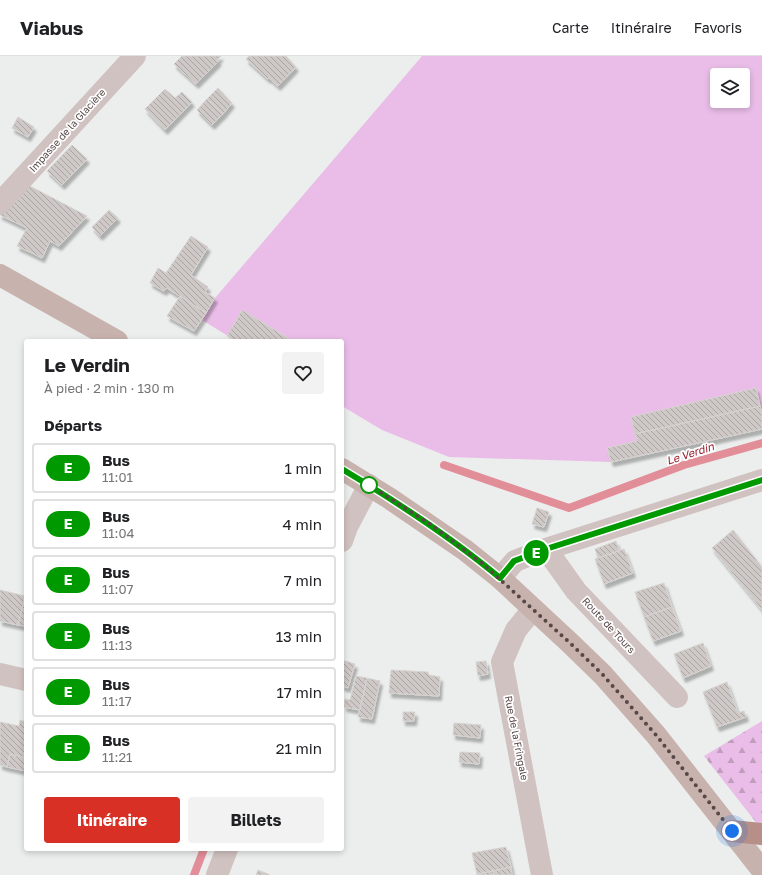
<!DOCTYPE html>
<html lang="fr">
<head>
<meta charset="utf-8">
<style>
	body { margin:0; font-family:"Golos Text",sans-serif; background:#f2f2f2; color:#202124; height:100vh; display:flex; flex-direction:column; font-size:15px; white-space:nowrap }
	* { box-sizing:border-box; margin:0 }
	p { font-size:13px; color:#757577 }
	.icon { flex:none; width:22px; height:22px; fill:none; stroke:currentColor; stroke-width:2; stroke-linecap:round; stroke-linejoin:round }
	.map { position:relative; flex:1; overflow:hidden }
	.side { position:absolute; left:24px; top:283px; width:320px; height:512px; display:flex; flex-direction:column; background:#fff; border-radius:4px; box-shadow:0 2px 6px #0003 }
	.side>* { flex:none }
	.badge { padding:0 8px; border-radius:13px; font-size:14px; line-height:26px }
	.tools { position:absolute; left:710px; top:12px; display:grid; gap:8px }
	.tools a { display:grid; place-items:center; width:40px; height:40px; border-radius:4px; background:#fff; box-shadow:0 2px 6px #0003; font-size:20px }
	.you { position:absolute; width:20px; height:20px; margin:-10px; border:3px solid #fff; border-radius:50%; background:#1a73e8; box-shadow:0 0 0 6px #1a73e833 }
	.map>.badge { position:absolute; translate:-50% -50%; box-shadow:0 0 0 2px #fff }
	h2 { padding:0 20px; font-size:15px; line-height:36px }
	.round { display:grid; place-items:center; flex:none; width:42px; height:42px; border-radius:4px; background:#f2f2f2 }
	.overview { display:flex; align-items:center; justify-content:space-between; height:68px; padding:0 20px }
	h1 { font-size:19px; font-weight:700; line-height:30px }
	.action { display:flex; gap:8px; margin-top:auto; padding:8px 20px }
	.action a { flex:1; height:46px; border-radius:4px; background:#d93025; color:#fff; font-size:16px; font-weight:700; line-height:46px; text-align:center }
	.action a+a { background:#f2f2f2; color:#202124 }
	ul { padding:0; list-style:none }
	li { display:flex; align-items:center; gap:12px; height:50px; margin:0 8px 6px; padding:0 12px; border:2px solid #e0e0e0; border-radius:4px }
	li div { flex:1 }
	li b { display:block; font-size:15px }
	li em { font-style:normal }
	li .badge { min-width:44px; font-weight:700; text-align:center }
	header { display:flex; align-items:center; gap:24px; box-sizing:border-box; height:56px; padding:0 20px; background:#fff; border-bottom:1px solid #e0e0e0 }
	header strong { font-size:19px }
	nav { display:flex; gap:22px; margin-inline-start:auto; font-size:14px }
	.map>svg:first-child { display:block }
</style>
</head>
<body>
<header>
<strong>Viabus</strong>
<nav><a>Carte</a><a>Itinéraire</a><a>Favoris</a></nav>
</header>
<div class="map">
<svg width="762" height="819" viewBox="0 0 762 819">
	<defs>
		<pattern id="forest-firs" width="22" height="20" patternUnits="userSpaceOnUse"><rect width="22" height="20" fill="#e9bde7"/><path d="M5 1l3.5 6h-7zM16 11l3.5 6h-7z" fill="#c09cbd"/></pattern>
		<pattern id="building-back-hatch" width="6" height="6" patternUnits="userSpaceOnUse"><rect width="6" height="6" fill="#cec9c7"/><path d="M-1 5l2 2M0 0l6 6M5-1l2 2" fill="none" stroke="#aaa5a3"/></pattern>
		<filter id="shadow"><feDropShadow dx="2.5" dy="4.5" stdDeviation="1" flood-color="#0004"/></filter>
	</defs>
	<rect width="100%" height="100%" fill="#eceeed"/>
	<!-- forest -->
	<path fill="url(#forest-firs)" d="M762,665V774L704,700Z"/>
	<!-- park -->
	<path fill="#e9bde7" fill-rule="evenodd" d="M422,0H762V373L611,406L449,401L382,374L342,350V285H236L202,264L215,242ZM717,19H743V45H717Z"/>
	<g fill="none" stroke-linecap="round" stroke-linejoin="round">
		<!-- stream -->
		<path stroke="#e28e99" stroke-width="8" d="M444,409L569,452L684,409L762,387
			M194,819L204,793"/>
	</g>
	<!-- building -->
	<path fill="url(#building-back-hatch)" stroke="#d7d3d0" filter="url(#shadow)" d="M182,0H221L217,4L219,5L196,28L174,8Z
		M249,0H286L296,11L278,30L269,22L268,23L246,3Z
		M218,32L232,47L223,58L207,43Z
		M165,33L175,42L182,36L192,46L165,74L145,53Z
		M207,43L223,58L212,69L197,54Z
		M18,61L34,71L28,81L12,72Z
		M72,89L87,103L62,129L47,115Z
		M26,128L87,160L59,190L50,185L42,202L17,190L27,172L0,159V157Z
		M109,154L118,162L100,180L92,171Z
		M191,180L208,191L191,219L208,231L205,236L215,242L206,257L167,232L164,235L150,227L158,212L166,217Z
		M180,240L206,257L194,275L167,260Z
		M242,254L293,285H236L227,280Z
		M756,332L760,350L635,378L631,361Z
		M760,350L762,358V373L611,406L607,392L637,385L635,378Z
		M537,452L549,456L544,471L532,468Z
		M733,474L762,511V554L712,492Z
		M616,485L619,495L598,502L595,493Z
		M624,493L633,517L604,528L595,503Z
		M664,527L672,551L644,561L635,536Z
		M0,534L25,540L18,569L0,565Z
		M25,540H26V570L18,569Z
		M672,551L681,575L653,585L644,561Z
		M703,587L711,610L683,622L674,598Z
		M342,604L355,608L348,632L342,630Z
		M486,605L488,618L478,620L476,606Z
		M391,614L428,616L429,619L440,621L439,640L389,637Z
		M356,620L367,622L360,654L344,651L345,643L350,644Z
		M367,622L380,625L372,663L358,661Z
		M727,626L738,657L744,655L746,661L717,671L703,636Z
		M403,656H415L414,665H403Z
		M20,664L26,666V702L10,698L7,711L0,709V666L19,670Z
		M454,667L481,669L480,682L453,679Z
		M460,696L480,697L479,708L459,706Z
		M10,698L26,702V715L7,711Z
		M506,791L511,811L477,818L472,797Z
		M511,811L512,819H494L493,815Z
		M258,814L270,819H256Z
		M493,815L494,819H477V818Z"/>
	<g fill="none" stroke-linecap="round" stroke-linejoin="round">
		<!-- minor -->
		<path stroke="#d0c2c0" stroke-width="22" d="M0,147L135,0
			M342,485L347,471L369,429
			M546,493L576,535L677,641
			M500,522L515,505L546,493L762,424
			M533,553L516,574L502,606L542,819
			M0,618L26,624
			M217,819L227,793"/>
		<!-- major -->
		<path stroke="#c8b2ae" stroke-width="22" d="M0,219L117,285
			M342,413L389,442L465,494L500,522L570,587L603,619L656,679L762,814"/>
		<!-- highway -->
		<path stroke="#b69088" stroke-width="22" d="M732,775L762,778"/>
	</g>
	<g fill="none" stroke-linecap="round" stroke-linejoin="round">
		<defs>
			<path id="line" d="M342,413C397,446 451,481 500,522L514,505L546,493L762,424"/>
		</defs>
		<!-- line casing -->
		<use href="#line" stroke="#fff" stroke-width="9"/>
		<!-- line -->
		<use href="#line" stroke="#090" stroke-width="6"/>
		<!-- walk -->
		<path stroke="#574846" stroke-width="4" stroke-dasharray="0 7.2" d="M369,429L430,468L483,508L570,587L603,619L656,679L732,775"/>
	</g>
	<!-- markers -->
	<circle fill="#fff" stroke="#090" stroke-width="2" cx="369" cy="429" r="8"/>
	<g text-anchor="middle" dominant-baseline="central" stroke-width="3.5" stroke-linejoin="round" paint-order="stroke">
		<!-- street labels -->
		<g font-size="10" fill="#574846" stroke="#fff">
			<text transform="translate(67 74) rotate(-48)">Impasse de la Glacière</text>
			<text transform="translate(609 569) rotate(47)">Route de Tours</text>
			<text transform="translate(517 682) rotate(79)">Rue de la Fringale</text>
		</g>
		<!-- water labels -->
		<g font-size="11" font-style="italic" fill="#961a29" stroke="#fff">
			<text transform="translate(690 397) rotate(-18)">Le Verdin</text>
		</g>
	</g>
</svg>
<div class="tools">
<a><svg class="icon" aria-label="layers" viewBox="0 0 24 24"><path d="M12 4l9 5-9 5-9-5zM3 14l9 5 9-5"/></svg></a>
</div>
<div class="you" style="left:732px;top:775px"></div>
<b class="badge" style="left:536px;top:497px;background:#090;color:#fff">E</b>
<section class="side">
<div class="overview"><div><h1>Le Verdin</h1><p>À pied · 2 min · 130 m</p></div><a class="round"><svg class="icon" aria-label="heart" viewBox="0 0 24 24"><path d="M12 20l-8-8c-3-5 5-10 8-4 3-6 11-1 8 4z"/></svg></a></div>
<h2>Départs</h2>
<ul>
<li><span class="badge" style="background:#090;color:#fff">E</span><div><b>Bus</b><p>11:01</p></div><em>1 min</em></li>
<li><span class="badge" style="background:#090;color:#fff">E</span><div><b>Bus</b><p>11:04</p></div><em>4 min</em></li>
<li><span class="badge" style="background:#090;color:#fff">E</span><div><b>Bus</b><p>11:07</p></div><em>7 min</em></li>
<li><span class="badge" style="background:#090;color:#fff">E</span><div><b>Bus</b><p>11:13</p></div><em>13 min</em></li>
<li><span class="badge" style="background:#090;color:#fff">E</span><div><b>Bus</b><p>11:17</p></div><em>17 min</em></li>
<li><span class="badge" style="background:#090;color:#fff">E</span><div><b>Bus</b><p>11:21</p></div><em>21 min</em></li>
</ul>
<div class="action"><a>Itinéraire</a><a>Billets</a></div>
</section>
</div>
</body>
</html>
